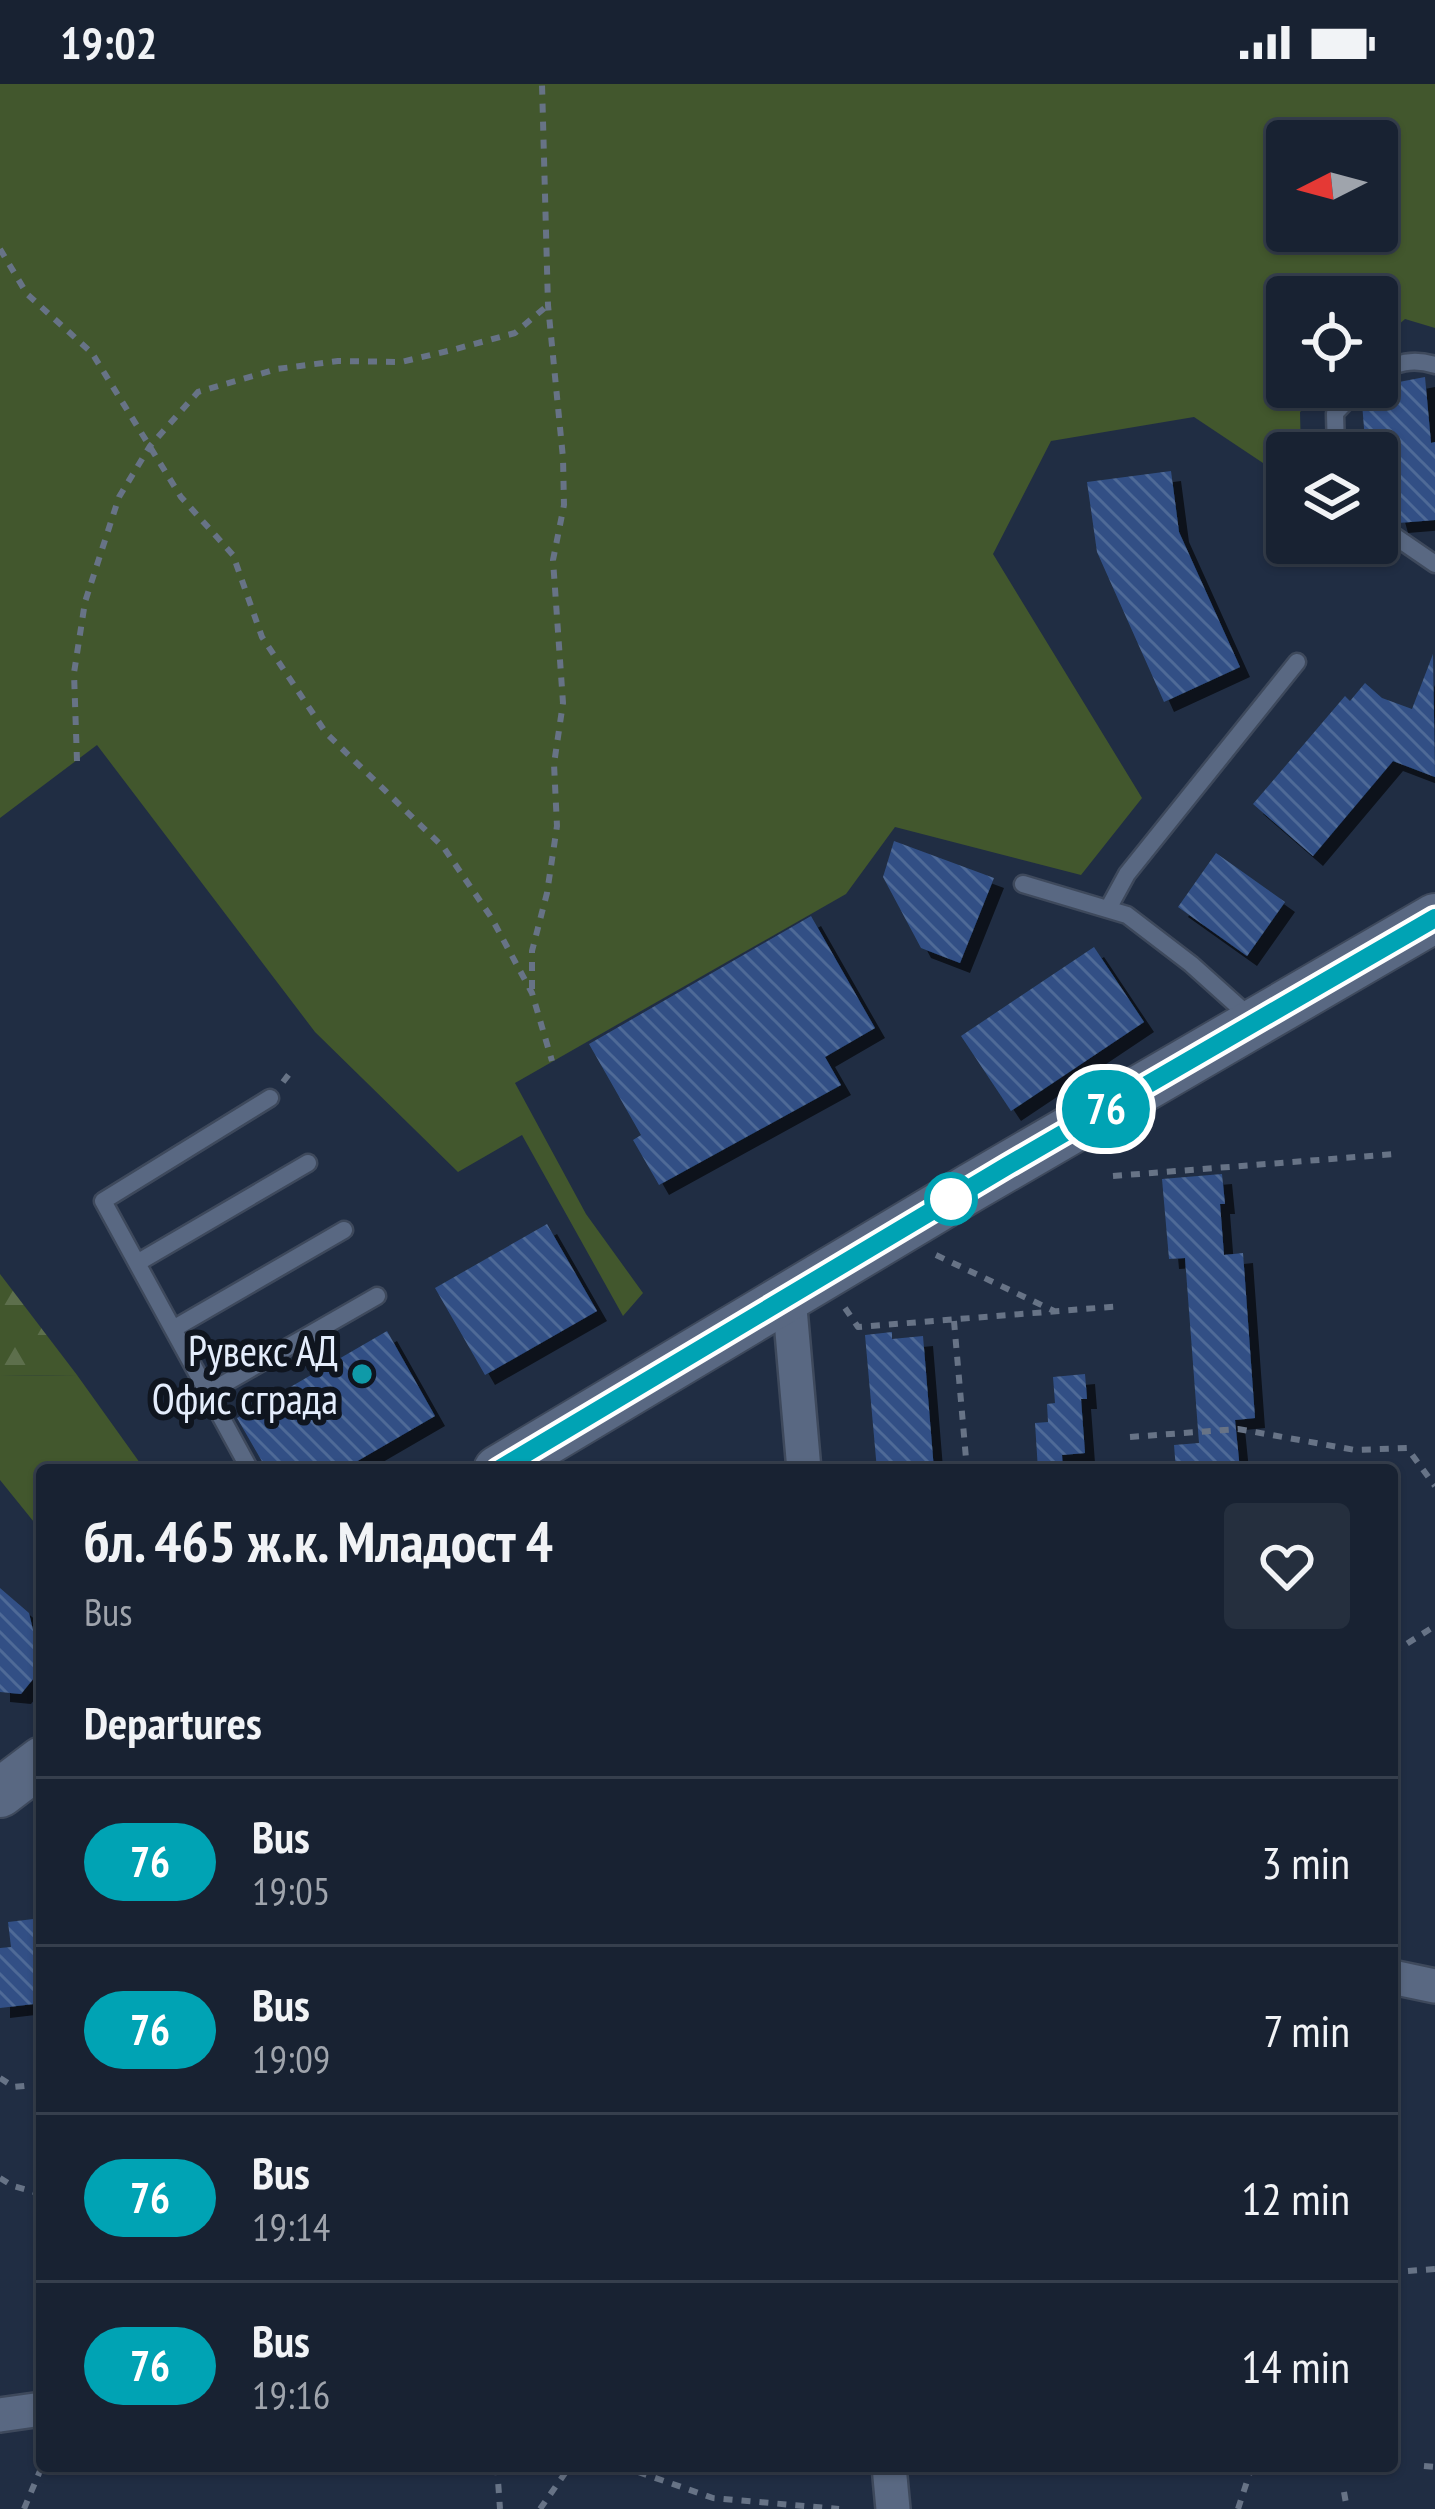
<!DOCTYPE html>
<html lang="en">
<head>
<meta charset="utf-8">
<style>
	body { margin:0; font-family:"PT Sans Narrow",sans-serif; background:#252f3e; color:#f1f3f6; height:100vh; display:flex; flex-direction:column; font-size:45px; white-space:nowrap }
	* { box-sizing:border-box; margin:0 }
	p { font-size:39px; color:#9fa4ac }
	.icon { flex:none; width:66px; height:66px; fill:none; stroke:currentColor; stroke-width:2; stroke-linecap:round; stroke-linejoin:round }
	.map { position:relative; flex:1; overflow:hidden }
	.sheet { position:absolute; left:36px; top:1380px; width:1362px; height:1008px; display:flex; flex-direction:column; background:#182232; border-radius:12px; box-shadow:0 3px 9px #0004,0 0 0 3px #363f4d }
	.sheet>* { flex:none }
	.badge { padding:0 24px; border-radius:39px; font-size:42px; line-height:78px }
	.needle { width:78px; rotate:264deg }
	.controls { position:absolute; left:1266px; top:36px; display:grid; gap:24px }
	.controls a { display:grid; place-items:center; width:132px; height:132px; border-radius:12px; background:#182232; box-shadow:0 3px 9px #0004,0 0 0 3px #363f4d; font-size:60px }
	.map>.badge { position:absolute; translate:-50% -50%; box-shadow:0 0 0 6px #fff }
	h2 { padding:0 48px; font-size:45px; line-height:108px }
	.round { display:grid; place-items:center; flex:none; width:126px; height:126px; border-radius:12px; background:#252f3e }
	.summary { display:flex; align-items:center; justify-content:space-between; height:204px; padding:0 48px }
	h1 { font-size:57px; font-weight:600; line-height:90px }
	ul { padding:0; list-style:none }
	li { display:flex; align-items:center; gap:36px; height:168px; padding:0 48px; border-top:3px solid #363f4d }
	li div { flex:1 }
	li b { display:block; font-size:45px }
	li em { font-style:normal }
	li .badge { min-width:132px; font-weight:700; text-align:center }
	.status { display:flex; justify-content:space-between; align-items:center; height:84px; padding:0 60px; background:#182232; direction:ltr }
	.status svg { height:33px; fill:currentColor }
	.map>svg:first-child { display:block }
</style>
</head>
<body>
<div class="status"><b>19:02</b><svg viewBox="0 0 49 12"><path d="M0 12V9h3v3zM5 12V6h3v6zM10 12V3h3v9zM15 12V0h3v12zM26 1h20v11H26zM47 4h2v5h-2z"/></svg></div>
<div class="map">
<svg width="1435" height="2425" viewBox="0 0 1435 2425">
	<defs>
		<pattern id="forest-firs" width="22" height="20" patternUnits="userSpaceOnUse" patternTransform="scale(3)"><rect width="22" height="20" fill="#42572d"/><path d="M5 1l3.5 6h-7zM16 11l3.5 6h-7z" fill="#5d6f4c"/></pattern>
		<pattern id="building-back-hatch" width="6" height="6" patternUnits="userSpaceOnUse" patternTransform="scale(3)"><rect width="6" height="6" fill="#315085"/><path d="M-1 5l2 2M0 0l6 6M5-1l2 2" fill="none" stroke="#4f6a97"/></pattern>
		<filter id="shadow"><feDropShadow dx="10" dy="10" stdDeviation="0" flood-color="#0009"/></filter>
	</defs>
	<rect width="100%" height="100%" fill="#202d43"/>
	<!-- grass -->
	<path fill="#42572d" fill-rule="evenodd" d="M0,0H1435V244L1405,235L1377,260V213H1287V303H1329L1300,328L1301,369H1287V395L1194,333L1051,357L993,470L1142,714L1081,791L895,743L846,810L515,999L586,1130L643,1209L623,1232L522,1051L458,1088L315,948L97,661L0,734ZM1287,57H1377V147H1287Z
		M77,1291L145,1386H42V1448L0,1396V1292Z"/>
	<!-- forest -->
	<path fill="url(#forest-firs)" d="M0,1190L77,1291L0,1292Z"/>
	<!-- building -->
	<path fill="url(#building-back-hatch)" filter="url(#shadow)" d="M1425,293L1431,359L1435,358V436L1398,439L1395,428L1383,425L1381,403H1377V369H1366L1362,319L1374,317L1373,303Z
		M1171,387L1179,448L1240,583L1164,618L1097,468L1087,398Z
		M1433,570L1435,693L1393,677L1313,772L1253,720L1345,612L1350,617L1365,599L1382,614L1412,625Z
		M894,757L994,794L960,879L921,864L883,793Z
		M1216,769L1285,818L1247,872L1178,823Z
		M811,832L875,944L825,973L841,1001L659,1101L633,1056L641,1051L589,960Z
		M1094,863L1144,938L1011,1027L961,952Z
		M1222,1090L1225,1120H1220L1224,1171L1243,1169L1255,1334L1235,1336L1240,1386H1176L1174,1361L1199,1359L1185,1174L1169,1175L1162,1095Z
		M547,1140L597,1227L485,1291L435,1204Z
		M387,1247L435,1332L342,1386H267L237,1334Z
		M892,1248V1255L923,1252L934,1386H877L865,1251Z
		M1085,1290L1087,1315H1081L1085,1369L1062,1371L1063,1386H1038L1035,1339L1048,1338L1047,1320L1055,1319L1053,1293Z
		M0,1504L29,1529L42,1584L21,1610L0,1608Z
		M42,1834V1919L0,1924V1864L11,1863L8,1838Z"/>
	<g fill="none" stroke-linecap="round" stroke-linejoin="round">
		<defs>
			<path id="lane" d="M1377,291C1395,278 1413,274 1435,281
				M1336,369L1335,329L1360,303
				M1377,436L1387,447L1435,480
				M1023,800L1127,831L1191,880L1250,933
				M1109,823L1127,790L1297,578
				M137,1179L308,1079
				M173,1245L344,1146
				M208,1309L377,1212
				M250,1386L103,1117L270,1014"/>
			<path id="street" d="M789,1213L804,1386
				M1392,1893L1435,1902
				M0,2331L42,2325
				M889,2382L893,2425"/>
			<path id="secondary" d="M498,1386L972,1103L1435,834
				M0,1709L42,1677"/>
		</defs>
		<!-- lane casing -->
		<use href="#lane" stroke="#3e495c" stroke-width="21"/>
		<!-- street casing -->
		<use href="#street" stroke="#3e495c" stroke-width="38"/>
		<!-- secondary casing -->
		<use href="#secondary" stroke="#3e495c" stroke-width="52"/>
		<!-- path -->
		<path stroke="#677386" stroke-width="6" stroke-dasharray="9 9" stroke-linecap="butt" d="M0,165L27,210L92,269L181,413L233,471L262,553L326,649L444,764L491,833L532,909L552,977
			M77,677L74,589L85,518L119,413L150,362L198,308L277,285L338,277L401,278L452,266L515,249L548,221
			M532,905V867L547,809L557,742L554,680L563,619L553,476L564,421L563,374L548,221L542,0
			M283,998L293,985
			M1113,1092L1395,1070
			M936,1171L1054,1227
			M845,1224L858,1243L1122,1222
			M954,1237L967,1386
			M1130,1353L1238,1345L1355,1366L1407,1364L1435,1402
			M1392,1569L1435,1542
			M0,1994L14,2003L42,2000
			M0,2094L13,2102L42,2110
			M1408,2187L1435,2185
			M497,2382L500,2425
			M621,2382L713,2414L839,2425
			M1424,2382L1435,2383
			M1344,2408L1347,2425
			M24,2425L42,2382
			M540,2425L570,2382
			M1238,2425L1252,2382"/>
		<!-- lane -->
		<use href="#lane" stroke="#596882" stroke-width="16"/>
		<!-- street -->
		<use href="#street" stroke="#596882" stroke-width="33"/>
		<!-- secondary -->
		<use href="#secondary" stroke="#596882" stroke-width="48"/>
	</g>
	<g fill="none" stroke-linecap="round" stroke-linejoin="round">
		<defs>
			<path id="line" d="M498,1386L1007,1082L1435,834"/>
		</defs>
		<!-- line casing -->
		<use href="#line" stroke="#fff" stroke-width="27"/>
		<!-- line -->
		<use href="#line" stroke="#00a3b4" stroke-width="18"/>
	</g>
	<!-- markers -->
	<circle fill="#fff" stroke="#00a3b4" stroke-width="6" cx="951" cy="1115" r="24"/>
	<circle fill="#0f9aa8" stroke="#0f151f" stroke-width="4.5" cx="362" cy="1290" r="12"/>
	<g text-anchor="middle" dominant-baseline="central" stroke-width="12" stroke-linejoin="round" paint-order="stroke">
		<!-- poi labels -->
		<g font-size="42" fill="#e4edfc" stroke="#0f151f" text-anchor="end">
			<text x="338" y="1266">Рувекс АД<tspan x="338" dy="48">Офис сграда</tspan></text>
		</g>
	</g>
</svg>
<div class="controls">
<a><svg class="needle" viewBox="-14 -14 28 28"><path d="M0-13l5 13h-10z" fill="#e53935"/><path d="M0 13l5-13h-10z" fill="#9fa4ac"/></svg></a>
<a><svg class="icon" aria-label="locate" viewBox="0 0 24 24"><circle cx="12" cy="12" r="6"/><path d="M12 2v4M12 18v4M2 12h4M18 12h4"/></svg></a>
<a><svg class="icon" aria-label="layers" viewBox="0 0 24 24"><path d="M12 4l9 5-9 5-9-5zM3 14l9 5 9-5"/></svg></a>
</div>
<b class="badge" style="left:1106px;top:1025px;background:#00a3b4;color:#fff">76</b>
<section class="sheet">
<div class="summary"><div><h1>бл. 465 ж.к. Младост 4</h1><p>Bus</p></div><a class="round"><svg class="icon" aria-label="heart" viewBox="0 0 24 24"><path d="M12 20l-8-8c-3-5 5-10 8-4 3-6 11-1 8 4z"/></svg></a></div>
<h2>Departures</h2>
<ul>
<li><span class="badge" style="background:#00a3b4;color:#fff">76</span><div><b>Bus</b><p>19:05</p></div><em>3 min</em></li>
<li><span class="badge" style="background:#00a3b4;color:#fff">76</span><div><b>Bus</b><p>19:09</p></div><em>7 min</em></li>
<li><span class="badge" style="background:#00a3b4;color:#fff">76</span><div><b>Bus</b><p>19:14</p></div><em>12 min</em></li>
<li><span class="badge" style="background:#00a3b4;color:#fff">76</span><div><b>Bus</b><p>19:16</p></div><em>14 min</em></li>
</ul>
</section>
</div>
</body>
</html>
